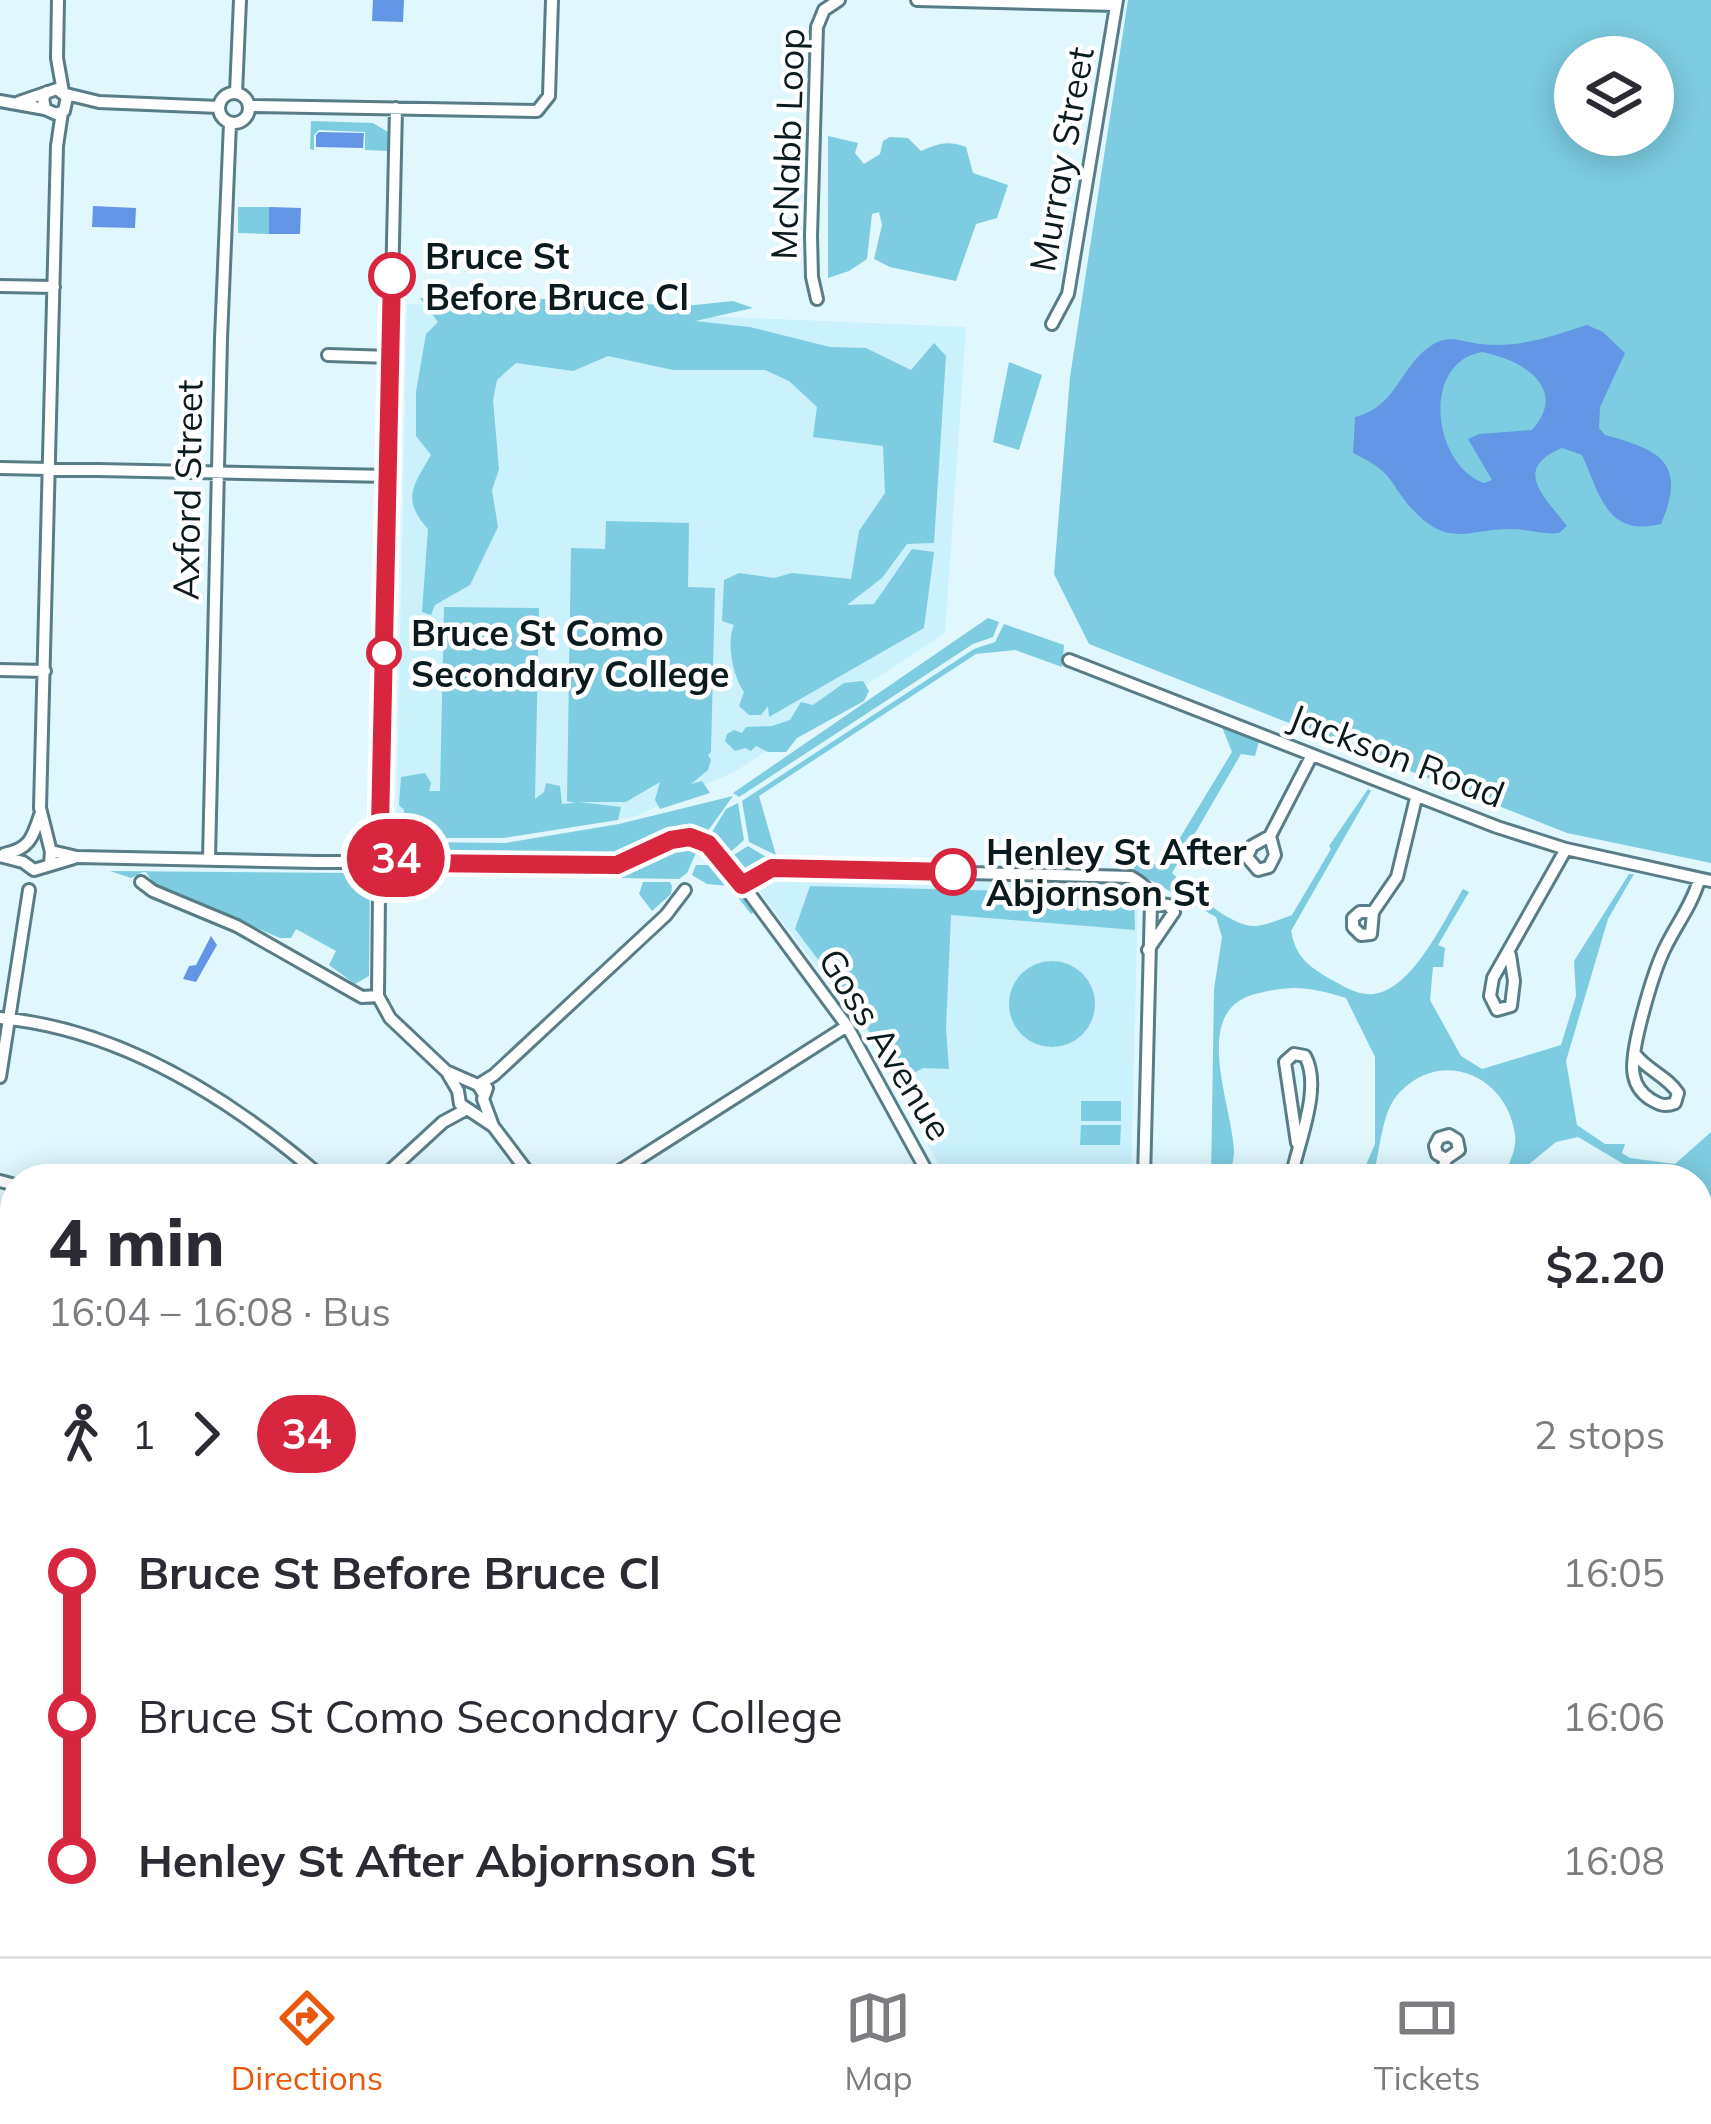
<!DOCTYPE html>
<html lang="en">
<head>
<meta charset="utf-8">
<style>
	body { margin:0; font-family:Mulish,sans-serif; background:#f7f7f7; color:#2b2b33; height:100vh; display:flex; flex-direction:column; font-size:45px; white-space:nowrap }
	* { box-sizing:border-box; margin:0 }
	p { font-size:39px; color:#7c7c81 }
	.icon { flex:none; width:66px; height:66px; fill:none; stroke:currentColor; stroke-width:2; stroke-linecap:round; stroke-linejoin:round }
	.map { position:relative; flex:1; overflow:hidden }
	.side { position:absolute; left:0px; top:1164px; width:1713px; height:792px; display:flex; flex-direction:column; background:#fff; border-radius:48px 48px 0 0; box-shadow:0 6px 30px #0003 }
	.side>* { flex:none }
	.badge { padding:0 24px; border-radius:39px; font-size:42px; line-height:78px }
	.controls { position:absolute; left:1554px; top:36px; display:grid; gap:24px }
	.controls a { display:grid; place-items:center; width:120px; height:120px; border-radius:50%; background:#fff; box-shadow:0 6px 30px #0003; font-size:60px }
	.map>.badge { position:absolute; translate:-50% -50%; box-shadow:0 0 0 6px #fff }
	.legs { display:flex; align-items:center; gap:18px; height:132px; padding:0 48px; font-size:39px }
	.legs p { margin-inline-start:auto }
	.summary { display:flex; align-items:center; justify-content:space-between; height:204px; padding:0 48px }
	h1 { font-size:66px; font-weight:800; line-height:90px }
	ul { padding:0 48px; list-style:none }
	li { display:flex; align-items:center; gap:42px; height:144px; font-size:45px }
	li i { display:grid; place-items:center; width:18px; height:100%; margin:0 15px; background:currentColor }
	li i::after { content:''; width:30px; height:30px; margin:-15px; border:9px solid; border-radius:50%; background:#fff }
	li p { margin-inline-start:auto }
	li:first-child i { background:linear-gradient(#0000 50%,currentColor 0) }
	li:last-child i { background:linear-gradient(currentColor 50%,#0000 0) }
	.tabs { display:flex; justify-content:space-around; align-items:center; height:168px; border-top:3px solid #e1e1e2; background:#fff; font-size:33px; color:#7c7c81 }
	.tabs a { display:grid; justify-items:center; gap:6px }
	.tabs .on { color:#ea580c }
	.map>svg:first-child { display:block }
</style>
</head>
<body>
<div class="map">
<svg width="1711" height="1956" viewBox="0 0 1711 1956">
	<rect width="100%" height="100%" fill="#dff7fd"/>
	<!-- built -->
	<path fill="#caf1fc" d="M407,304L966,327L945,633L736,771L634,817L503,838H396Z
		M781,876L1129,885L1138,891L1131,1179H947L861,1025L760,892L766,878Z"/>
	<!-- green -->
	<path fill="#7dcce1" fill-rule="evenodd" d="M1128,0H1711V863L1567,833L1089,644L1054,574L1070,377ZM1575,57H1653V135H1575Z
		M311,121L373,123L388,132L389,151L365,150V132L319,130L314,135V150L310,149Z
		M828,136L858,143L855,153L864,164L880,154L883,141L890,137L908,138L921,151C939,144 945,140 966,147L973,173L1008,185L997,218L976,224L956,281L890,267L874,259L882,225L879,212L872,214L867,259L849,271L828,278Z
		M238,207H269V234L238,233Z
		M504,297L685,306L733,301L753,308L695,321L750,327L830,347L866,348L911,370L934,343L946,356L934,543L907,544L882,578L847,605L874,604L912,549L934,552L924,628L769,717L768,706L761,715H749L739,706L744,692C733,677 726,643 734,625L722,621L724,580L739,573L774,578L792,573L851,579L859,531L885,493L883,446L813,437L817,407L789,381L765,370H673L608,356L573,371L516,363L497,380L493,400L499,469L492,490L498,527L470,585L435,605L431,615L422,612L428,529C401,499 413,486 431,455L416,436V392L426,334L438,322L420,298Z
		M1009,362L1042,375L1019,450L993,442Z
		M606,521L689,523L688,587L715,588L711,752L708,755L711,760L708,770L691,784L702,781L710,793L660,809L655,800L660,782L626,802H579L621,807L618,820L503,838H411L404,832V810L399,805L401,777L425,773L431,783L429,791H440L444,607L539,608L535,799L544,792L546,783L560,786L562,804L575,803L567,801L571,548L605,549Z
		M988,618L999,622L993,637L973,644L739,797L733,793Z
		M1004,624L1064,645L1062,667L1015,650L976,654L759,796L776,855L749,842L742,801L974,649L995,642Z
		M863,681L869,691L864,701L797,738L786,752H768L756,746L751,751L745,748L735,751L725,741L727,734L734,730L742,733L746,727L772,726L790,720L801,702L813,705L844,683Z
		M1222,727L1259,741L1255,756L1241,754L1172,873C1188,888 1231,927 1254,926C1266,926 1280,919 1292,915L1331,849L1329,846L1368,789L1371,791L1291,931C1296,957 1307,965 1330,979C1344,986 1357,996 1374,994C1413,989 1444,920 1463,889L1469,892L1438,945L1445,948L1443,967H1433L1430,1000L1461,1056L1482,1069L1561,1045L1576,996L1574,961L1629,874H1634L1608,919L1566,1061L1577,1125L1605,1144H1625L1622,1153L1630,1158L1675,1164L1711,1132V1217L1698,1210V1179H1633L1627,1166L1578,1137L1556,1142L1511,1179H1503C1508,1164 1517,1151 1515,1135C1508,1077 1443,1047 1400,1092C1380,1112 1381,1152 1372,1179H1360L1375,1144V1057L1346,998C1310,987 1293,984 1255,994C1190,1011 1232,1103 1234,1151C1234,1160 1231,1170 1229,1179H1211L1214,989L1222,937L1216,917L1134,871V864H1164L1232,752Z
		M733,796L705,835L674,833L615,859L403,855V848L412,842L505,843L619,824Z
		M738,803L744,840L726,856L709,837L726,809Z
		M688,843L699,846L687,873L679,879L621,878L624,868L671,846Z
		M748,846L766,857L768,862C749,867 743,877 729,858Z
		M696,865H720L757,910L751,914L729,886L707,884L692,875Z
		M110,871L356,873L370,886L369,976L355,984L329,965L336,951L296,929L291,938H280L156,886L145,871L131,878Z
		M643,882H670L672,886L671,894L652,911L639,894Z
		M810,886L1134,894L1135,930L951,915L946,1028L949,1069L923,1068L899,1081L856,1010L795,929Z
		M1009 1004a43 43 0 1 1 86 0a43 43 0 1 1-86 0Z
		M1081,1101H1121V1121H1081Z
		M1081,1125H1121L1120,1145H1080Z
		M1698,1381L1711,1383V1847H1698Z
		M0,1547L15,1570V1760H0Z
		M1711,1888V1956H1355V1941H1698V1889Z"/>
	<!-- water -->
	<path fill="#6396e4" fill-rule="evenodd" d="M373,0H404L403,22L372,21Z
		M319,132L364,133L363,148L316,147V135Z
		M93,206L136,208L135,228L92,227Z
		M269,207L301,208L300,234H269Z
		M1587,325L1603,332L1625,353L1600,407L1599,428L1605,435C1661,450 1687,463 1661,524C1607,537 1601,497 1582,455L1562,448C1511,469 1545,497 1567,526L1559,533C1543,535 1528,529 1512,529C1471,528 1450,549 1414,511C1387,482 1397,474 1353,453L1355,417C1395,408 1399,369 1429,347C1446,335 1456,340 1474,343C1514,350 1550,337 1587,325ZM1482,352C1521,359 1570,388 1532,430L1479,434L1468,439L1492,480L1484,483C1433,465 1420,363 1482,352Z
		M211,936L217,945L196,982L183,979L189,966L196,965Z"/>
	<g fill="none" stroke-linecap="round" stroke-linejoin="round">
		<defs>
			<path id="minor" d="M58,0L57,58L63,92
				M917,0L1116,5
				M219 108a15 15 0 1 1 30 0a15 15 0 1 1-30 0Z
				M236,93L240,0
				M66,94L99,102L219,107
				M0,101L45,109
				M19,102L57,89L67,97L64,111L56,114L45,109L43,98L47,92
				M249,106L537,111L549,96L552,0
				M0,286L54,287
				M817,299L812,277L811,236L817,27L824,10L839,0
				M1052,324L1068,294L1117,0
				M328,355L391,357
				M0,468L389,476
				M1069,660L1497,827L1566,849L1711,881
				M0,670L45,671
				M1270,836L1275,855L1269,867L1258,870L1247,857L1252,846L1270,836L1312,755
				M51,851L77,857L317,862H349L377,849L387,851L393,861L379,894L378,996L390,1018L446,1071L478,1085L483,1093
				M387,851L380,827L396,108
				M4,854C29,849 32,839 40,815
				M0,856L23,862L34,870L74,858
				M209,859L221,339L230,123
				M349,862L375,877L385,876
				M50,863L51,852L40,808L57,146L62,112
				M393,866L414,863L617,864L678,838L704,841L743,885L847,1026L931,1179
				M141,882L153,891L237,926L362,997L378,996
				M743,885L772,868L1131,877C1143,884 1150,889 1151,903L1144,1179
				M1373,912H1360L1353,918V927L1361,935L1371,934L1373,912L1397,877L1416,798
				M1148,950L1174,912L1168,905L1151,903
				M1510,955L1514,981L1511,1006L1497,1010L1490,996L1493,978L1566,849
				M0,1018C122,1029 234,1101 324,1179
				M1635,1054C1647,1070 1668,1077 1678,1093L1675,1103C1665,1107 1660,1105 1650,1099C1641,1093 1636,1086 1634,1076C1628,1054 1654,970 1665,948C1676,925 1692,905 1699,880
				M448,1074L458,1091L460,1104L493,1126L533,1179
				M0,1077L29,890
				M478,1085L494,1075L666,915L685,890
				M487,1088L483,1099L493,1126
				M381,1179L443,1122L467,1109
				M607,1179L847,1026
				M1291,1179C1297,1145 1323,1088 1305,1056L1294,1054L1285,1062L1297,1143
				M1440,1179L1446,1159L1459,1150L1457,1140L1449,1135L1439,1138L1435,1146L1437,1154L1446,1159
				M0,1181L15,1185
				M1698,1277L1703,1286L1698,1297
				M0,1343L15,1349
				M1698,1368L1711,1371
				M0,1523L15,1543
				M0,1941H15
				M336,1941V1956
				M724,1941V1956
				M777,1941L806,1956
				M1000,1941V1956
				M1200,1941L1254,1948L1255,1956
				M1346,1941V1956"/>
			<path id="major" d="M0,1780H15
				M0,1796H15
				M1698,1860L1711,1859
				M1698,1877L1711,1876"/>
		</defs>
		<!-- minor casing -->
		<use href="#minor" stroke="#597d87" stroke-width="16"/>
		<!-- major casing -->
		<use href="#major" stroke="#2a6e93" stroke-width="18"/>
		<!-- minor -->
		<use href="#minor" stroke="#fff" stroke-width="10"/>
		<!-- major -->
		<use href="#major" stroke="#89c4e4" stroke-width="12"/>
	</g>
	<g fill="none" stroke-linecap="round" stroke-linejoin="round">
		<defs>
			<path id="line-1" d="M392,276L380,827L392,857L414,863L617,865L671,840L690,837L708,844L742,885L772,868L953,872"/>
		</defs>
		<!-- line-1 casing -->
		<use href="#line-1" stroke="#fff" stroke-width="27"/>
		<!-- line-1 -->
		<use href="#line-1" stroke="#d7263d" stroke-width="18"/>
	</g>
	<!-- markers -->
	<g fill="#fff" stroke="#d7263d" stroke-width="6">
		<circle cx="392" cy="276" r="21"/>
		<circle cx="384" cy="653" r="15"/>
		<circle cx="953" cy="872" r="21"/>
	</g>
	<g text-anchor="middle" dominant-baseline="central" stroke-width="9" stroke-linejoin="round" paint-order="stroke">
		<!-- street labels -->
		<g font-size="36" fill="#0b1a1e" stroke="#fff">
			<text transform="translate(787 144) rotate(-88)">McNabb Loop</text>
			<text transform="translate(1061 159) rotate(-80)">Murray Street</text>
			<text transform="translate(187 490) rotate(-89)">Axford Street</text>
			<text transform="translate(1397 755) rotate(21)">Jackson Road</text>
			<text transform="translate(886 1044) rotate(58)">Goss Avenue</text>
		</g>
		<!-- stop labels -->
		<g font-size="36" font-weight="bold" fill="#0b1a1e" stroke="#fff" text-anchor="start">
			<text x="425" y="255">Bruce St<tspan x="425" dy="41">Before Bruce Cl</tspan></text>
			<text x="411" y="632">Bruce St Como<tspan x="411" dy="41">Secondary College</tspan></text>
			<text x="986" y="851">Henley St After<tspan x="986" dy="41">Abjornson St</tspan></text>
		</g>
	</g>
</svg>
<div class="controls">
<a><svg class="icon" aria-label="layers" viewBox="0 0 24 24"><path d="M12 4l9 5-9 5-9-5zM3 14l9 5 9-5"/></svg></a>
</div>
<b class="badge" style="left:396px;top:858px;background:#d7263d;color:#fff">34</b>
<section class="side">
<div class="summary"><div><h1>4 min</h1><p>16:04 – 16:08 · Bus</p></div><b>$2.20</b></div>
<div class="legs"><svg class="icon" aria-label="walk" viewBox="0 0 24 24"><circle cx="13" cy="4" r="2"/><path d="M13 8l-2 6 4 7M11 14l-3 7M7 12l3-4h3l4 4"/></svg>1<svg class="icon" aria-label="forward" viewBox="0 0 24 24"><path d="M9 5l7 7-7 7"/></svg><b class="badge" style="background:#d7263d;color:#fff">34</b><p>2 stops</p></div>
<ul>
<li><i style="color:#d7263d"></i><b>Bruce St Before Bruce Cl</b><p>16:05</p></li>
<li><i style="color:#d7263d"></i><span>Bruce St Como Secondary College</span><p>16:06</p></li>
<li><i style="color:#d7263d"></i><b>Henley St After Abjornson St</b><p>16:08</p></li>
</ul>
</section>
</div>
<nav class="tabs">
<a class="on"><svg class="icon" aria-label="directions" viewBox="0 0 24 24"><path d="M12 3l9 9-9 9-9-9zM9 14v-3h6M13 9l2 2-2 2"/></svg>Directions</a>
<a><svg class="icon" aria-label="map" viewBox="0 0 24 24"><path d="M3 6l6-2 6 2 6-2v14l-6 2-6-2-6 2zM9 4v14M15 6v14"/></svg>Map</a>
<a><svg class="icon" aria-label="tickets" viewBox="0 0 24 24"><path d="M3 7h18v10H3zM15 7v10"/></svg>Tickets</a>
</nav>
</body>
</html>
